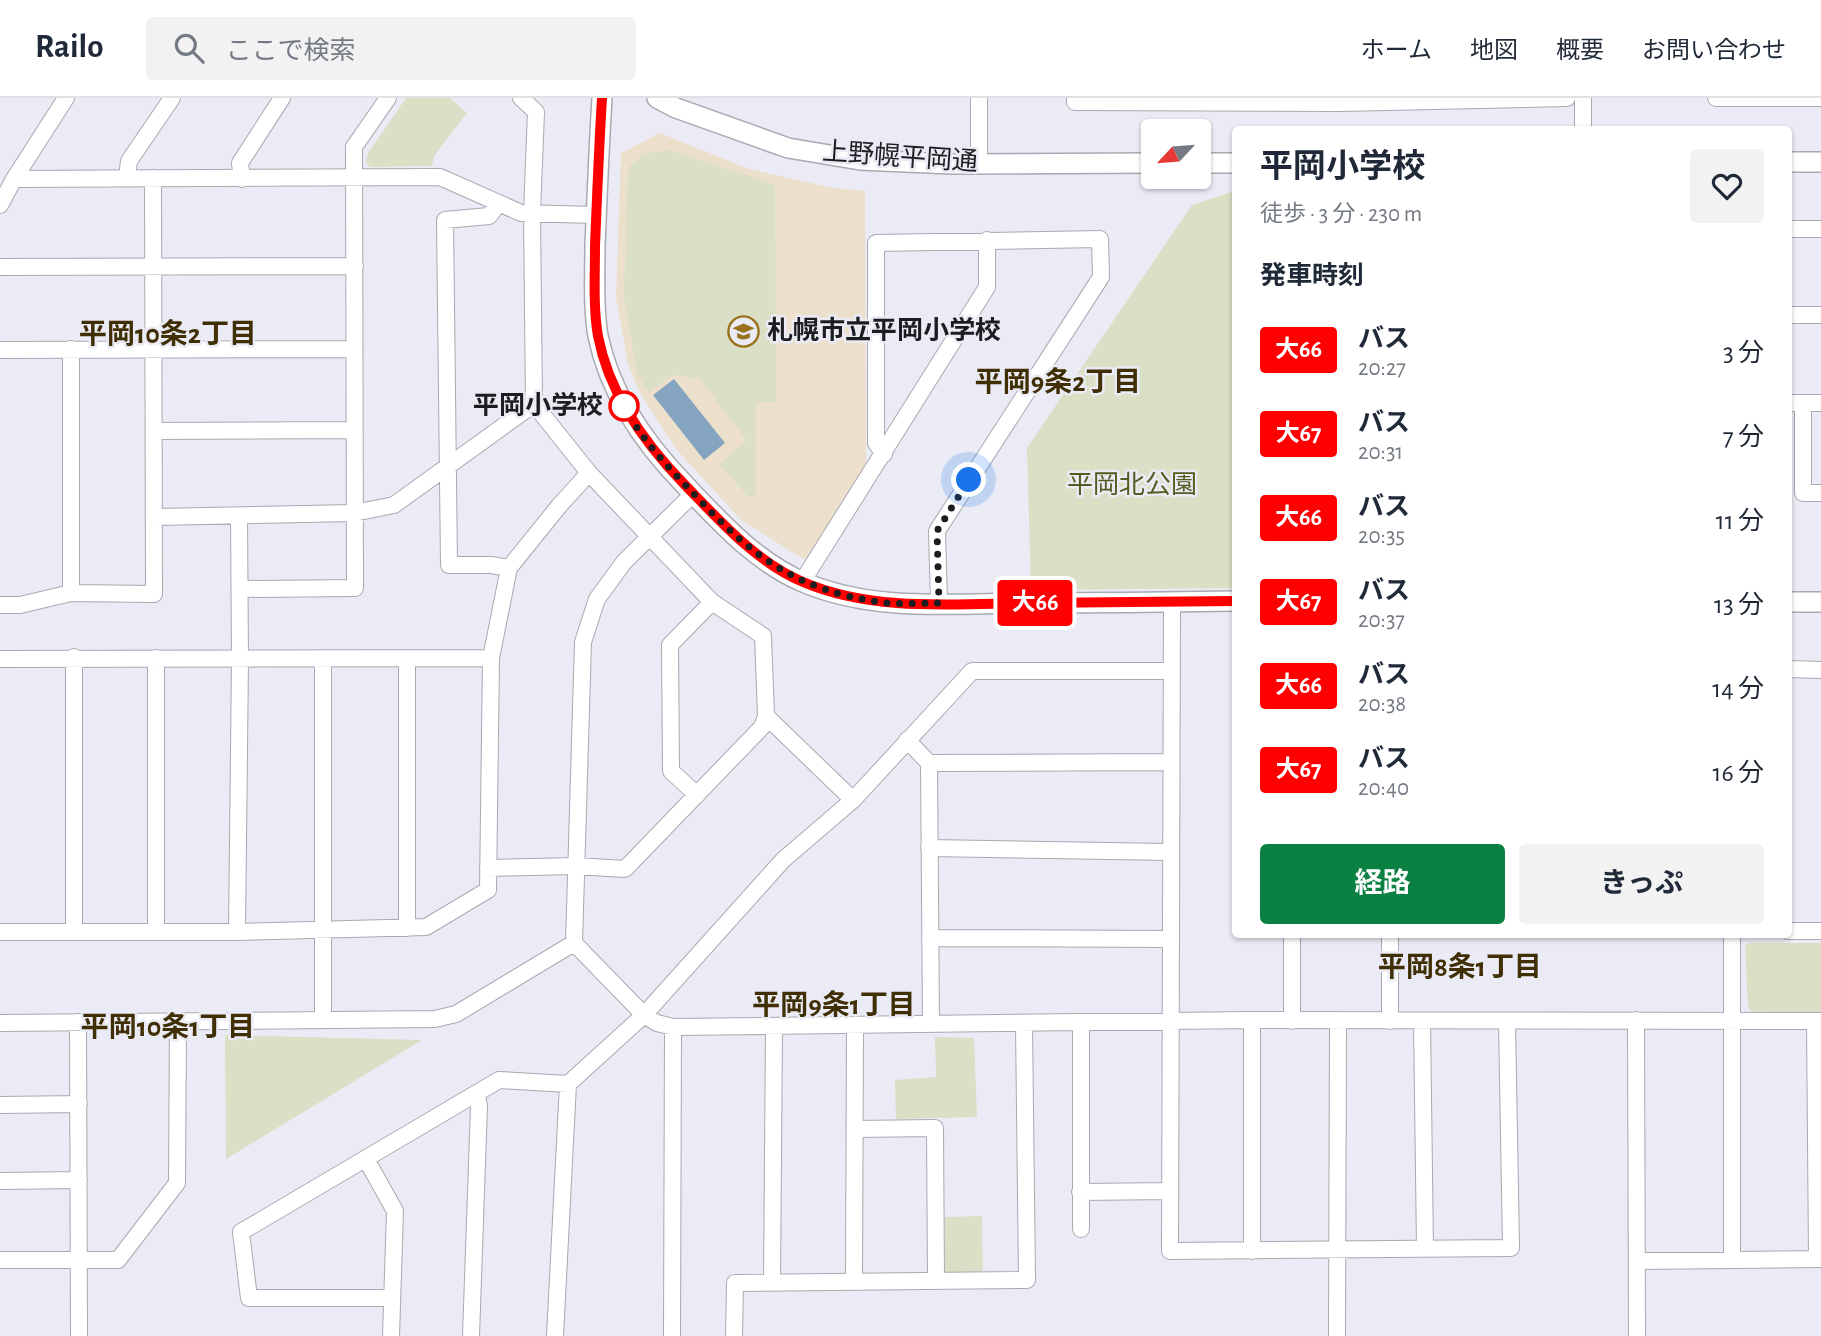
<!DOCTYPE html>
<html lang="ja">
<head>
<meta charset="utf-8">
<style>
	body { margin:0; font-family:"Alegreya Sans","Noto Sans JP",sans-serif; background:#f2f2f3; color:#1f2937; height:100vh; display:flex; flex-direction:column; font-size:26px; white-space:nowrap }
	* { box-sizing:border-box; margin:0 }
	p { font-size:23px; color:#747a83 }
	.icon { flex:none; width:38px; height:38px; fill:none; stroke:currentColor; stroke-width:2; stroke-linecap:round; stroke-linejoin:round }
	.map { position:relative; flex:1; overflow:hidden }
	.panel { position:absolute; left:1232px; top:28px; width:560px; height:812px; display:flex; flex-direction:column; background:#fff; border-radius:7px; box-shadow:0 2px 5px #0004 }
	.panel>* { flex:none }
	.badge { padding:0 14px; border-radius:5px; font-size:24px; line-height:46px }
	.needle { width:46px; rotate:244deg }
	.fabs { position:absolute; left:1141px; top:21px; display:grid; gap:14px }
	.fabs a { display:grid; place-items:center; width:70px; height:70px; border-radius:7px; background:#fff; box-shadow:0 2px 5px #0004; font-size:35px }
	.you { position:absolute; width:35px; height:35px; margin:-18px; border:5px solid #fff; border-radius:50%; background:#1a73e8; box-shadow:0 0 0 10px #1a73e833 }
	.map>.badge { position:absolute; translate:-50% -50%; box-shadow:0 0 0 4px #fff }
	h2 { padding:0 28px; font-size:26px; line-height:63px }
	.round { display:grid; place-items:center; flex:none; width:74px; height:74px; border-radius:7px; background:#f2f2f3 }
	.overview { display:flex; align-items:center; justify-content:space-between; height:119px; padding:0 28px }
	h1 { font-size:33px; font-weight:700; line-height:52px }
	.primary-button { display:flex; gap:14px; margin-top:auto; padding:14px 28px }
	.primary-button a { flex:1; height:80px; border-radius:7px; background:#0b8043; color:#fff; font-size:28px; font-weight:700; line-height:80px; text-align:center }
	.primary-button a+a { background:#f2f2f3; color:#1f2937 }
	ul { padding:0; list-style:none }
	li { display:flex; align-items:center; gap:21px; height:84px; padding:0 28px }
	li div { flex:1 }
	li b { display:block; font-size:26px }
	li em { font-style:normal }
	li .badge { min-width:77px; font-weight:700; text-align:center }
	header { display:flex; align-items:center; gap:42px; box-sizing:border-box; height:98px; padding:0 35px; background:#fff; border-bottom:2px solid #e0e1e3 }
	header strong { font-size:33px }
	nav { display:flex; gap:38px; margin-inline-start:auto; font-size:24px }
	.search { width:490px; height:63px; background:#f2f2f3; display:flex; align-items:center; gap:18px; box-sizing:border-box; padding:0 24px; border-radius:7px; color:#747a83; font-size:26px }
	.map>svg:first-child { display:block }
</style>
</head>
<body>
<header>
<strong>Railo</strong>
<div class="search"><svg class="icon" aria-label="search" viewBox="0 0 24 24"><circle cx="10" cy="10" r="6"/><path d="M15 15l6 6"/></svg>ここで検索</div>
<nav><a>ホーム</a><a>地図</a><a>概要</a><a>お問い合わせ</a></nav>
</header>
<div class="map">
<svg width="1821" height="1238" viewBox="0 0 1821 1238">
	<rect width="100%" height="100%" fill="#eaebf4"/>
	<!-- education -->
	<path fill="#ece0cc" d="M660,35L749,71L833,90L865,93L866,366L805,462L741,422L676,351L641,297L628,266L616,200L621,55Z"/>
	<!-- green -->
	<path fill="#dadfc5" d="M406,0H450L467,15L434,58L432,68L370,69L366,64L368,55Z
		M669,52L775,87L776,304H756V399L750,400L718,367L747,343L700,281L672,277L649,295L637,275L624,198L628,70L643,56Z
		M1235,93V490L1031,492L1027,350L1192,107Z
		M1750,845H1821V915H1753L1748,909L1745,848Z
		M225,937L421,942H422L226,1061Z
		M935,939L974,940L977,1019L896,1021L895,982L936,979Z
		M982,1118L983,1178L945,1175V1119Z"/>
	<!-- water -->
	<path fill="#84a4bf" d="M674,281L725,345L704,362L653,297Z"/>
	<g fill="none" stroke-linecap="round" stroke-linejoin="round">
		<defs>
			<path id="minor" d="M979,0V66
				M1075,0V4L1341,5L1567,0
				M1716,0H1821
				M1583,32V0
				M127,79L129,63L172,0
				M14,81L66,0
				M242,81L240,65L282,0
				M499,105L489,118L445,122L449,467H491L509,470
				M0,107L14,81L440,79L521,115L596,117
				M1788,131H1821
				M0,169L355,168
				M1788,217H1821
				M71,251V495
				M0,252L354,251
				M1788,305H1821
				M1803,305V395H1821
				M154,333L354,332
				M884,356L876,345V145L1100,141L1101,179L937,433L939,505
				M154,419L354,415L394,407L534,306
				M802,484L987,189V142
				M240,491L355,490L354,49L388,0
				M1172,504L1170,1153L1511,1150L1507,923
				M0,507H20L71,495L154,496L153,80
				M0,561L491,560
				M407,561V830
				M1788,571L1821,572
				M766,618L853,702
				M907,642L929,665L931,926
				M929,665L1171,664
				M697,697L671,673L670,547L712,504
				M929,750L1170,754
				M488,770L576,768L625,771L762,629L766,618L763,538L712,504L589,375L534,306L532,115L536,14L521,0
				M1788,833H1821
				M0,834H237L426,829L488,792L491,560L509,470L559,408L589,375
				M74,834V559
				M156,834V560
				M237,834L240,562L239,418
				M1292,836V923
				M1732,836V1162
				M930,840L1169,841
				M574,845L644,917L657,925L673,929L1252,922L1821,923
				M323,922V561
				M1636,922L1637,1238
				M1390,923V836
				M1422,923L1425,1151
				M1815,923L1817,1161
				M78,924L79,1238
				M0,925L435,921L456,916L574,845L583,544L597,501L624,464L693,396
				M1081,926V1131
				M0,1007L79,1006
				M855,1031L935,1030L936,1183
				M366,1061L395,1113L391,1238
				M0,1083L79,1082
				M1080,1094L1169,1093
				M1252,1153V922
				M0,1162H118L177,1085L178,923
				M1637,1163L1821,1161
				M772,1184L774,929
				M854,1184L855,927
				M392,1200H249L241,1134L499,982L568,986
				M471,1238L479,1008L477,995
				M555,1238L568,986L644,917L783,762L853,702L972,573H1171
				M672,1238L673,929
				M734,1238L735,1185L1027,1182L1024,926
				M1337,1238L1338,923"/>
			<path id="tertiary" d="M602,0C599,49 597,99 595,148C595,178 593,209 598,238C610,296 645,346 685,387C720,424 756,464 803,484C870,513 947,506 1018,505C1091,505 1163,504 1236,503
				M657,0L676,10L788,50L860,62L952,66L1153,65
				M1788,64H1821
				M1199,65H1236
				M1788,504H1821"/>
		</defs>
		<!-- minor casing -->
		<use href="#minor" stroke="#a8a9b2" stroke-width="18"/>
		<!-- tertiary casing -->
		<use href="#tertiary" stroke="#a8a9b2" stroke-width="22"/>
		<!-- minor -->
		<use href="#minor" stroke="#fff" stroke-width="16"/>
		<!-- tertiary -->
		<use href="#tertiary" stroke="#fff" stroke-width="19"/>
	</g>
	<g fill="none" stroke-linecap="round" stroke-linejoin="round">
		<defs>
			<path id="line" d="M602,0C599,49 597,99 595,148C595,178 593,209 598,238C609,296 645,346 685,387C720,423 756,464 803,484C873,514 955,506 1029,505C1098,504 1167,504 1236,503"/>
		</defs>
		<!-- line casing -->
		<use href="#line" stroke="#fff" stroke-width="16"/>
		<!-- line -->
		<use href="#line" stroke="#f00" stroke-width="10"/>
		<!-- walk -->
		<path stroke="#1c1d20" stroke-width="7" stroke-dasharray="0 12.6" d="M624,308C641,341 669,370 694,396C751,457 795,492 880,504C899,507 920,505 939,505L937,433L969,382"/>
	</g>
	<!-- icons -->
	<defs>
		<symbol id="school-ring" viewBox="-11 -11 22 22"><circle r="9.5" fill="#eaebf4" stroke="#98721c" stroke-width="1.5"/><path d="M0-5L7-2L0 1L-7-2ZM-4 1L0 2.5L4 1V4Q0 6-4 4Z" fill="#98721c"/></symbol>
	</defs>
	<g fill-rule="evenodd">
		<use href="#school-ring" x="726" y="216" width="35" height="35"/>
	</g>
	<!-- markers -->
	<circle fill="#fff" stroke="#f00" stroke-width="3.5" cx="624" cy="308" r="14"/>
	<g text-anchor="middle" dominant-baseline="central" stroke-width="5" stroke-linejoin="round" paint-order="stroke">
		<!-- street labels -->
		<g font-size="26" fill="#1c1d20" stroke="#eaebf4">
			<text transform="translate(900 59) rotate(4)">上野幌平岡通</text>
		</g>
		<!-- poi labels -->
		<g font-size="26" font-weight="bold" fill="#1c1d20" stroke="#eaebf4" text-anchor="start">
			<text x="767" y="233">札幌市立平岡小学校</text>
		</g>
		<!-- stop labels -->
		<g font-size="26" font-weight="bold" fill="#1c1d20" stroke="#eaebf4" text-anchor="end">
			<text x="603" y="308">平岡小学校</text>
		</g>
		<!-- park labels -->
		<g font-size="26" fill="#545c20" stroke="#eaebf4">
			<text x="1132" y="387">平岡北公園</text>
		</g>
		<!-- neighbourhood labels -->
		<g font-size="28" font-weight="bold" fill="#402e05" stroke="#eaebf4">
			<text x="168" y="237">平岡10条2丁目</text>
			<text x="1058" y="285">平岡9条2丁目</text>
			<text x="1460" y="870">平岡8条1丁目</text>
			<text x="834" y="908">平岡9条1丁目</text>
			<text x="168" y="930">平岡10条1丁目</text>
		</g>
	</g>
</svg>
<div class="fabs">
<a><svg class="needle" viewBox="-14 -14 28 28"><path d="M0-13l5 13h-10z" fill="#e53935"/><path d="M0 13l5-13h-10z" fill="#747a83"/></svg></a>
</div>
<div class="you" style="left:969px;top:382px"></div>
<b class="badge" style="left:1035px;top:505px;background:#f00;color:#fff">大66</b>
<section class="panel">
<div class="overview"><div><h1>平岡小学校</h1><p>徒歩 · 3 分 · 230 m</p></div><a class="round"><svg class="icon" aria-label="heart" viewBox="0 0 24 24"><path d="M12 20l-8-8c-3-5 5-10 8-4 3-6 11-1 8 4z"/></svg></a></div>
<h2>発車時刻</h2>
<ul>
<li><span class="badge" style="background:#f00;color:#fff">大66</span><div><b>バス</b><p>20:27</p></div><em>3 分</em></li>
<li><span class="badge" style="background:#f00;color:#fff">大67</span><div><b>バス</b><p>20:31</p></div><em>7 分</em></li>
<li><span class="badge" style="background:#f00;color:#fff">大66</span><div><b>バス</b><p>20:35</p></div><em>11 分</em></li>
<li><span class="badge" style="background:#f00;color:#fff">大67</span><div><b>バス</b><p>20:37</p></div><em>13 分</em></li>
<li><span class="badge" style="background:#f00;color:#fff">大66</span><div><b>バス</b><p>20:38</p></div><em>14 分</em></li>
<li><span class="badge" style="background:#f00;color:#fff">大67</span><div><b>バス</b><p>20:40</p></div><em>16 分</em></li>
</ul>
<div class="primary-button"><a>経路</a><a>きっぷ</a></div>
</section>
</div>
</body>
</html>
